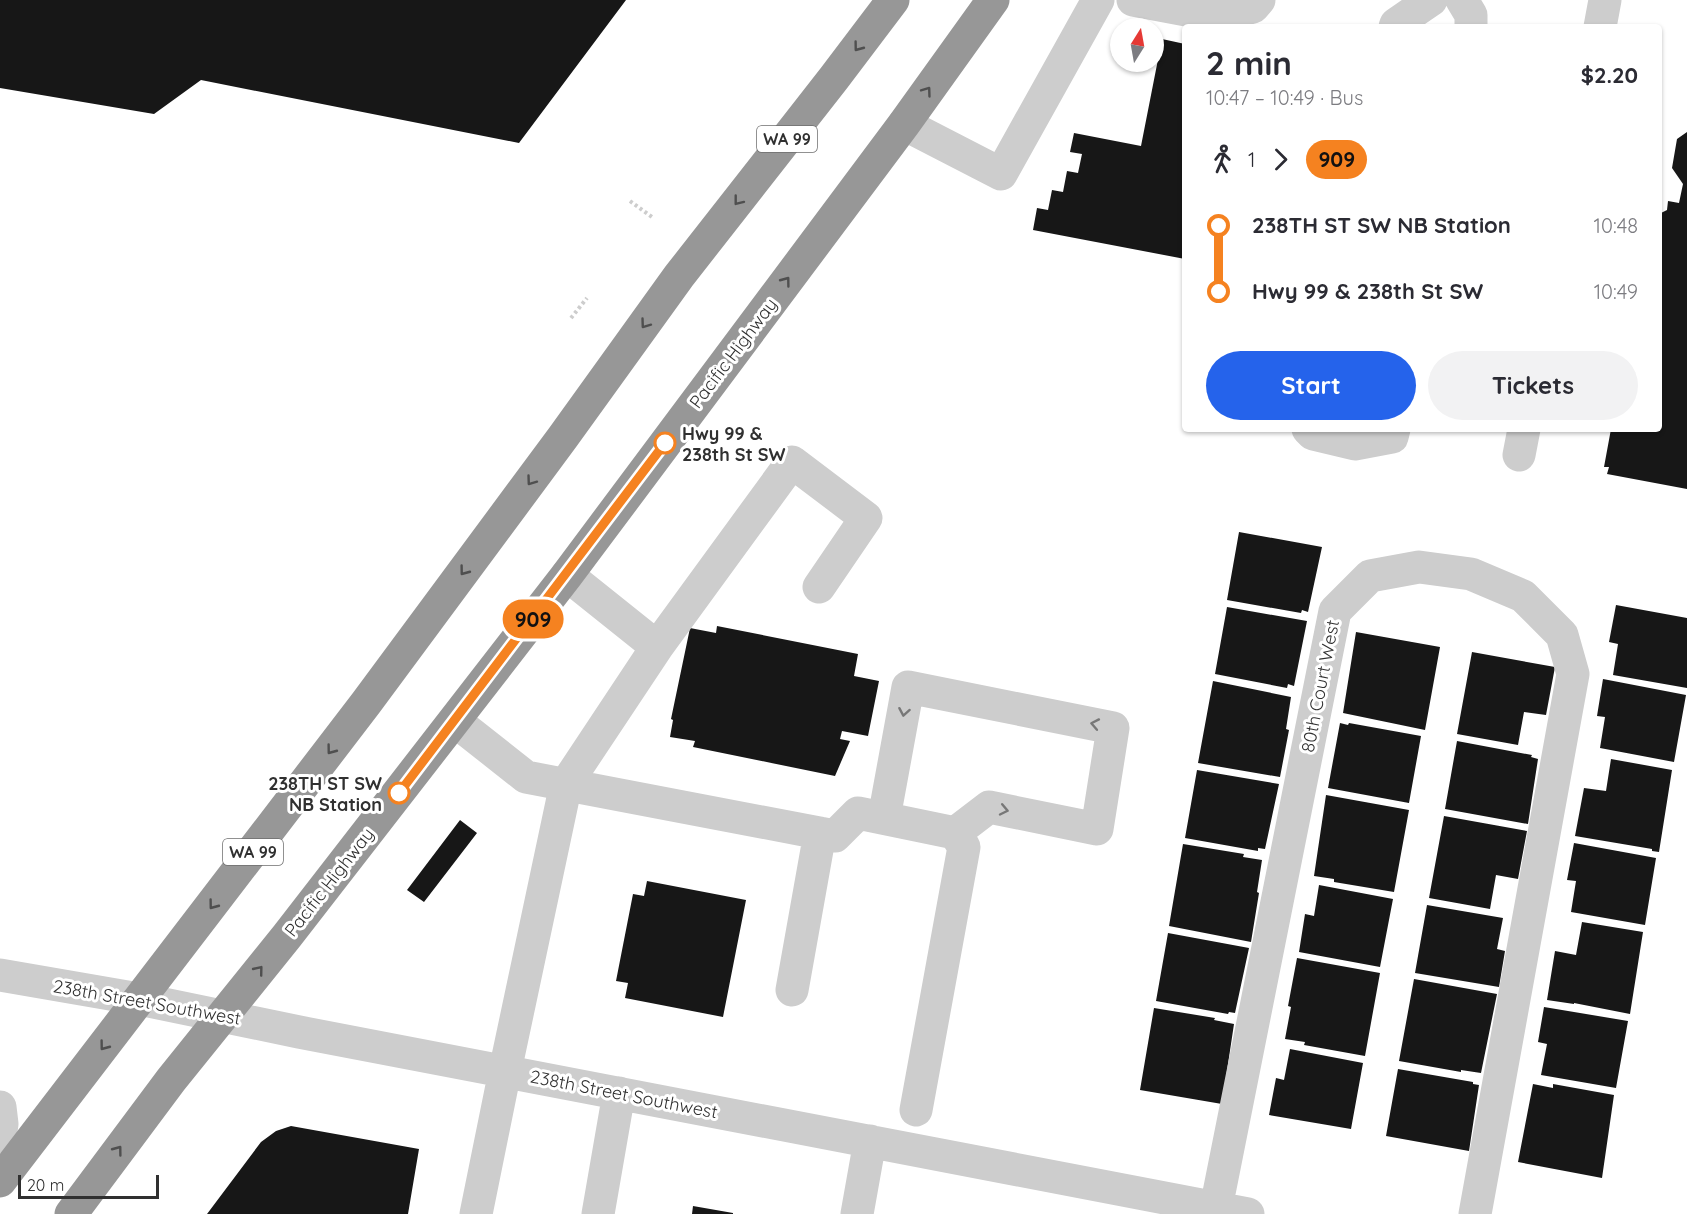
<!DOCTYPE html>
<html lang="en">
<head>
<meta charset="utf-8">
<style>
	body { margin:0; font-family:Quicksand,sans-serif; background:#f2f2f3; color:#2b2b33; height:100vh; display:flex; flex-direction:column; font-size:22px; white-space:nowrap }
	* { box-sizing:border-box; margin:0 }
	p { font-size:20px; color:#7c7c81 }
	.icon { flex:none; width:33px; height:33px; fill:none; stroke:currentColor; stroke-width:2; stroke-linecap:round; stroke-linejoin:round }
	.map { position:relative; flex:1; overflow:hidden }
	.drawer { position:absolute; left:1182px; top:24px; width:480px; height:408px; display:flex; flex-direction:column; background:#fff; border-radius:6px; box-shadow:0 2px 4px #0004 }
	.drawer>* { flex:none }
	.badge { padding:0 12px; border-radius:20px; font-size:21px; line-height:39px }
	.needle { width:39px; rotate:11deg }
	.fabs { position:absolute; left:1110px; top:18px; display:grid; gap:12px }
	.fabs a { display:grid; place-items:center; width:54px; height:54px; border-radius:50%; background:#fff; box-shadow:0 2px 4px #0004; font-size:30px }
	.scale { position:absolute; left:18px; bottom:15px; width:141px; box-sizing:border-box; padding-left:6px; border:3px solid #303030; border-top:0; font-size:16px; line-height:21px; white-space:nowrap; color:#303030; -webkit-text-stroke:4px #fff; paint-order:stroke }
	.map>.badge { position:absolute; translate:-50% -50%; box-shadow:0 0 0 3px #fff }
	.legs { display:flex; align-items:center; gap:9px; height:66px; padding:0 24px; font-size:20px }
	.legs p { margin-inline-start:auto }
	.headline { display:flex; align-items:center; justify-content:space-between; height:102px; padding:0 24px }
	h1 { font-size:33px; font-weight:700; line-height:45px }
	.action { display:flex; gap:12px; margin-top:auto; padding:12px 24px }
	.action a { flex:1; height:69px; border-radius:36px; background:#2563eb; color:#fff; font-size:24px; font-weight:700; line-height:69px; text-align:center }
	.action a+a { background:#f2f2f3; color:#2b2b33 }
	ul { padding:0 24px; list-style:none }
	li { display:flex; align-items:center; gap:21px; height:66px; font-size:22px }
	li i { display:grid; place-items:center; width:9px; height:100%; margin:0 8px; background:currentColor }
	li i::after { content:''; width:15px; height:15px; margin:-8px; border:4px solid; border-radius:50%; background:#fff }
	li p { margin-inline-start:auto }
	li:first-child i { background:linear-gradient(#0000 50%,currentColor 0) }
	li:last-child i { background:linear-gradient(currentColor 50%,#0000 0) }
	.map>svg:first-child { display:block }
</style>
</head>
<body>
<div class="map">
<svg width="1687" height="1214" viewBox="0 0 1687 1214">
	<rect width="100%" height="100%" fill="#fff"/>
	<!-- building -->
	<path fill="#171717" d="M0,0H626L519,143L201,80L154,114L0,88Z
		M1162,39L1185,44V259L1033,230L1037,208L1048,210L1052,190L1063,192L1067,171L1078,173L1082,154L1070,152L1074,133L1141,146Z
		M1687,132V489L1607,474L1609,467H1604L1611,429H1659V214L1667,210L1668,201L1679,203L1683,184L1672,168L1677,139Z
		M1239,532L1322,547L1308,612L1302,610L1301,613L1227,600Z
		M1616,605L1687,618V688L1613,675L1618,644L1609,642Z
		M1227,607L1307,621L1294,686L1288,684L1287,688L1215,674Z
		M717,626L858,654L854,676L879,681L868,736L842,731L840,739L850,741L835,776L693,747L695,741L670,737L673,720L671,719L690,628L716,633Z
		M1356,632L1440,647L1425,730L1343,713Z
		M1472,652L1555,667L1546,715L1524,712L1518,745L1457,734Z
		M1603,679L1686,695L1674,762L1600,748L1605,717L1597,716Z
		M1213,681L1291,697L1286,729L1289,730L1280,777L1198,763Z
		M1340,723L1348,725L1349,723L1421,736L1409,803L1328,788Z
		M1457,741L1532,755L1531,757L1538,759L1528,824L1445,809Z
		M1611,759L1672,770L1659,852L1652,851V849L1575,836L1584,788L1606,791Z
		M1197,770L1279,784L1265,849L1258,848V851L1185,838Z
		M1326,795L1409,810L1394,892L1334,882V879L1314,876Z
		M1444,816L1527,831L1518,879L1496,875L1490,909L1429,898Z
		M460,820L477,833L424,902L407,890Z
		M1574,843L1656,858L1645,925L1571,912L1576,881L1567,880Z
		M1183,844L1244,854L1243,857L1262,860L1257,892L1259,893L1251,942L1169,926Z
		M647,881L746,900L723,1017L625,998L628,983L616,981L633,894L644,896Z
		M1319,885L1393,899L1380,967L1299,952L1305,914L1314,916Z
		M1427,905L1503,918L1497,949L1505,951L1499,987L1415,973Z
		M1582,922L1643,932L1630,1014L1574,1003V1004L1547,1000L1555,951L1576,955Z
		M1168,933L1249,948L1235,1013L1229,1012L1228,1014L1156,1001Z
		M1297,958L1380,973L1365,1056L1304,1045L1305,1042L1285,1039L1291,1007L1288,1006Z
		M1414,979L1497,994L1481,1073L1461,1070V1072L1399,1061Z
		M1544,1007L1628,1021L1616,1088L1541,1075L1547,1044L1538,1042Z
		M1154,1008L1215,1018L1214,1020L1234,1024L1222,1104L1140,1090Z
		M1290,1049L1363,1063L1351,1129L1269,1115L1276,1078L1284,1080Z
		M1398,1069L1473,1082V1084L1479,1085L1469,1151L1386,1136Z
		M1533,1084L1553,1088V1084L1614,1095L1602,1178L1518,1162Z
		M291,1126L419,1149L408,1214H207L261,1142L276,1131Z
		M693,1206L733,1213V1214H692Z"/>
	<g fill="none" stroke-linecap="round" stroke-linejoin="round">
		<!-- path -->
		<path stroke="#cdcdcd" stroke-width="4" stroke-dasharray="3 3" stroke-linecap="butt" d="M630,201L652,217
			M571,318L587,298"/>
		<!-- minor -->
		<path stroke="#cdcdcd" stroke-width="33" d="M1133,0L1218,16L1253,7L1259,0
			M1462,0L1471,15V27
			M1395,27L1396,24L1431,0
			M1600,27L1605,0
			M904,124L1001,174L1098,0
			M1308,429L1313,434L1355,444L1392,437L1394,429
			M1519,455L1524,429
			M567,575L657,647
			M455,721L526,777L835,836L858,813L955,833L964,847L916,1110
			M884,818L908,687L1113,728L1097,829L989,807L955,833
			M0,975L139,999L299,1032L1248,1214
			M792,990L820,833
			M0,1107L2,1124L0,1137
			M1216,1208L1335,611L1370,576L1419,567L1471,574L1523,596L1562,635L1573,674L1475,1214
			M476,1214L505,1071L566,784L657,647L792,462L866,518L819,587
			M598,1214L619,1093
			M857,1214L870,1141"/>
		<!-- highway -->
		<path stroke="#979797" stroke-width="33" d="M0,1181L366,703L563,437L679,276L834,78L893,0
			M71,1214L171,1080L287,936L567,575L904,124L993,0"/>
	</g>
	<!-- one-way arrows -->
	<defs><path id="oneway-chevron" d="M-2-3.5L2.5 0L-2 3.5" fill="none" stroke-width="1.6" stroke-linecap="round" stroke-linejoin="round" transform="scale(1.5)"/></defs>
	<g stroke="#4f4f4f">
		<use href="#oneway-chevron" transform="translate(858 47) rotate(127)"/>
		<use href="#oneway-chevron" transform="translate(927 91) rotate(-54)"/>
		<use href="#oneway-chevron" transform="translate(738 201) rotate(128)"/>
		<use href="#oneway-chevron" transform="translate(786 281) rotate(-53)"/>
		<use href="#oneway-chevron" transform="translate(645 324) rotate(126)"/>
		<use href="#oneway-chevron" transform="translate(531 481) rotate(126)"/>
		<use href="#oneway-chevron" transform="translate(464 571) rotate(127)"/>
		<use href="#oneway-chevron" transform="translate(331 750) rotate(127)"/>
		<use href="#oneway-chevron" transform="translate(213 905) rotate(127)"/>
		<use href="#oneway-chevron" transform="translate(259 970) rotate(-51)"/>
		<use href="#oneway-chevron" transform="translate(104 1046) rotate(127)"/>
		<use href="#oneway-chevron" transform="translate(118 1150) rotate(-53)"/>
	</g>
	<g stroke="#777">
		<use href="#oneway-chevron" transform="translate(904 712) rotate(100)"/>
		<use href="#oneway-chevron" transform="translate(1095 724) rotate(-169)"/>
		<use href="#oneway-chevron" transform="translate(1004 810) rotate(12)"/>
	</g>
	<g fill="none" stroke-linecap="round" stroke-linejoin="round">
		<defs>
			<path id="line-1" d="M399,793L665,443"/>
		</defs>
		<!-- line-1 casing -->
		<use href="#line-1" stroke="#fff" stroke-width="14"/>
		<!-- line-1 -->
		<use href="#line-1" stroke="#f58220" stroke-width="9"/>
	</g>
	<!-- markers -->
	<g fill="#fff" stroke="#f58220" stroke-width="3">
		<circle cx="665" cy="443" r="10"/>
		<circle cx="399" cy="793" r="10"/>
	</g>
	<g text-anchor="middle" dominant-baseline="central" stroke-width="6" stroke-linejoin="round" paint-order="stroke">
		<!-- shield labels -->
		<g fill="#fff" stroke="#6e6e6e" stroke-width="1.5">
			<rect x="757" y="126" width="60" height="26" rx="4.5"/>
			<rect x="223" y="839" width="60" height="26" rx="4.5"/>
		</g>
		<g font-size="16" font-weight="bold" fill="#303030">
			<text x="787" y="139">WA 99</text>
			<text x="253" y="852">WA 99</text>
		</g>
		<!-- street labels -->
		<g font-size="18" fill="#303030" stroke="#fff">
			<text transform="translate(733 353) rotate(-53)">Pacific Highway</text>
			<text transform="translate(1320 686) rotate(-79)">80th Court West</text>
			<text transform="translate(329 882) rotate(-52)">Pacific Highway</text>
			<text transform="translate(147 1002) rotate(10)">238th Street Southwest</text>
			<text transform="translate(624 1094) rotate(11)">238th Street Southwest</text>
		</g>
		<!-- stop labels -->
		<g font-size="18" font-weight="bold" fill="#303030" stroke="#fff" text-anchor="start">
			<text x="682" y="433">Hwy 99 &amp;<tspan x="682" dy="21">238th St SW</tspan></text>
			<text x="382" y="783" text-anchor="end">238TH ST SW<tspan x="382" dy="21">NB Station</tspan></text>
		</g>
	</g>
</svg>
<div class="fabs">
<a><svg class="needle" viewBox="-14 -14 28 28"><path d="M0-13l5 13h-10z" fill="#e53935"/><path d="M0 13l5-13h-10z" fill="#7c7c81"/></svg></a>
</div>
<div class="scale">20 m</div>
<b class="badge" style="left:533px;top:619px;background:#f58220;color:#111">909</b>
<section class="drawer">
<div class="headline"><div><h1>2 min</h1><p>10:47 – 10:49 · Bus</p></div><b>$2.20</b></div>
<div class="legs"><svg class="icon" aria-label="walk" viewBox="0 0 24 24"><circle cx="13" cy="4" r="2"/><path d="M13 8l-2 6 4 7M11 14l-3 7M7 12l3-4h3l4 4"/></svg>1<svg class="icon" aria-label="forward" viewBox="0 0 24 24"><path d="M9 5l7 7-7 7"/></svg><b class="badge" style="background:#f58220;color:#111">909</b></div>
<ul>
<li><i style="color:#f58220"></i><b>238TH ST SW NB Station</b><p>10:48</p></li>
<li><i style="color:#f58220"></i><b>Hwy 99 &amp; 238th St SW</b><p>10:49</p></li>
</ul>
<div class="action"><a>Start</a><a>Tickets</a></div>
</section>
</div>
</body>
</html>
